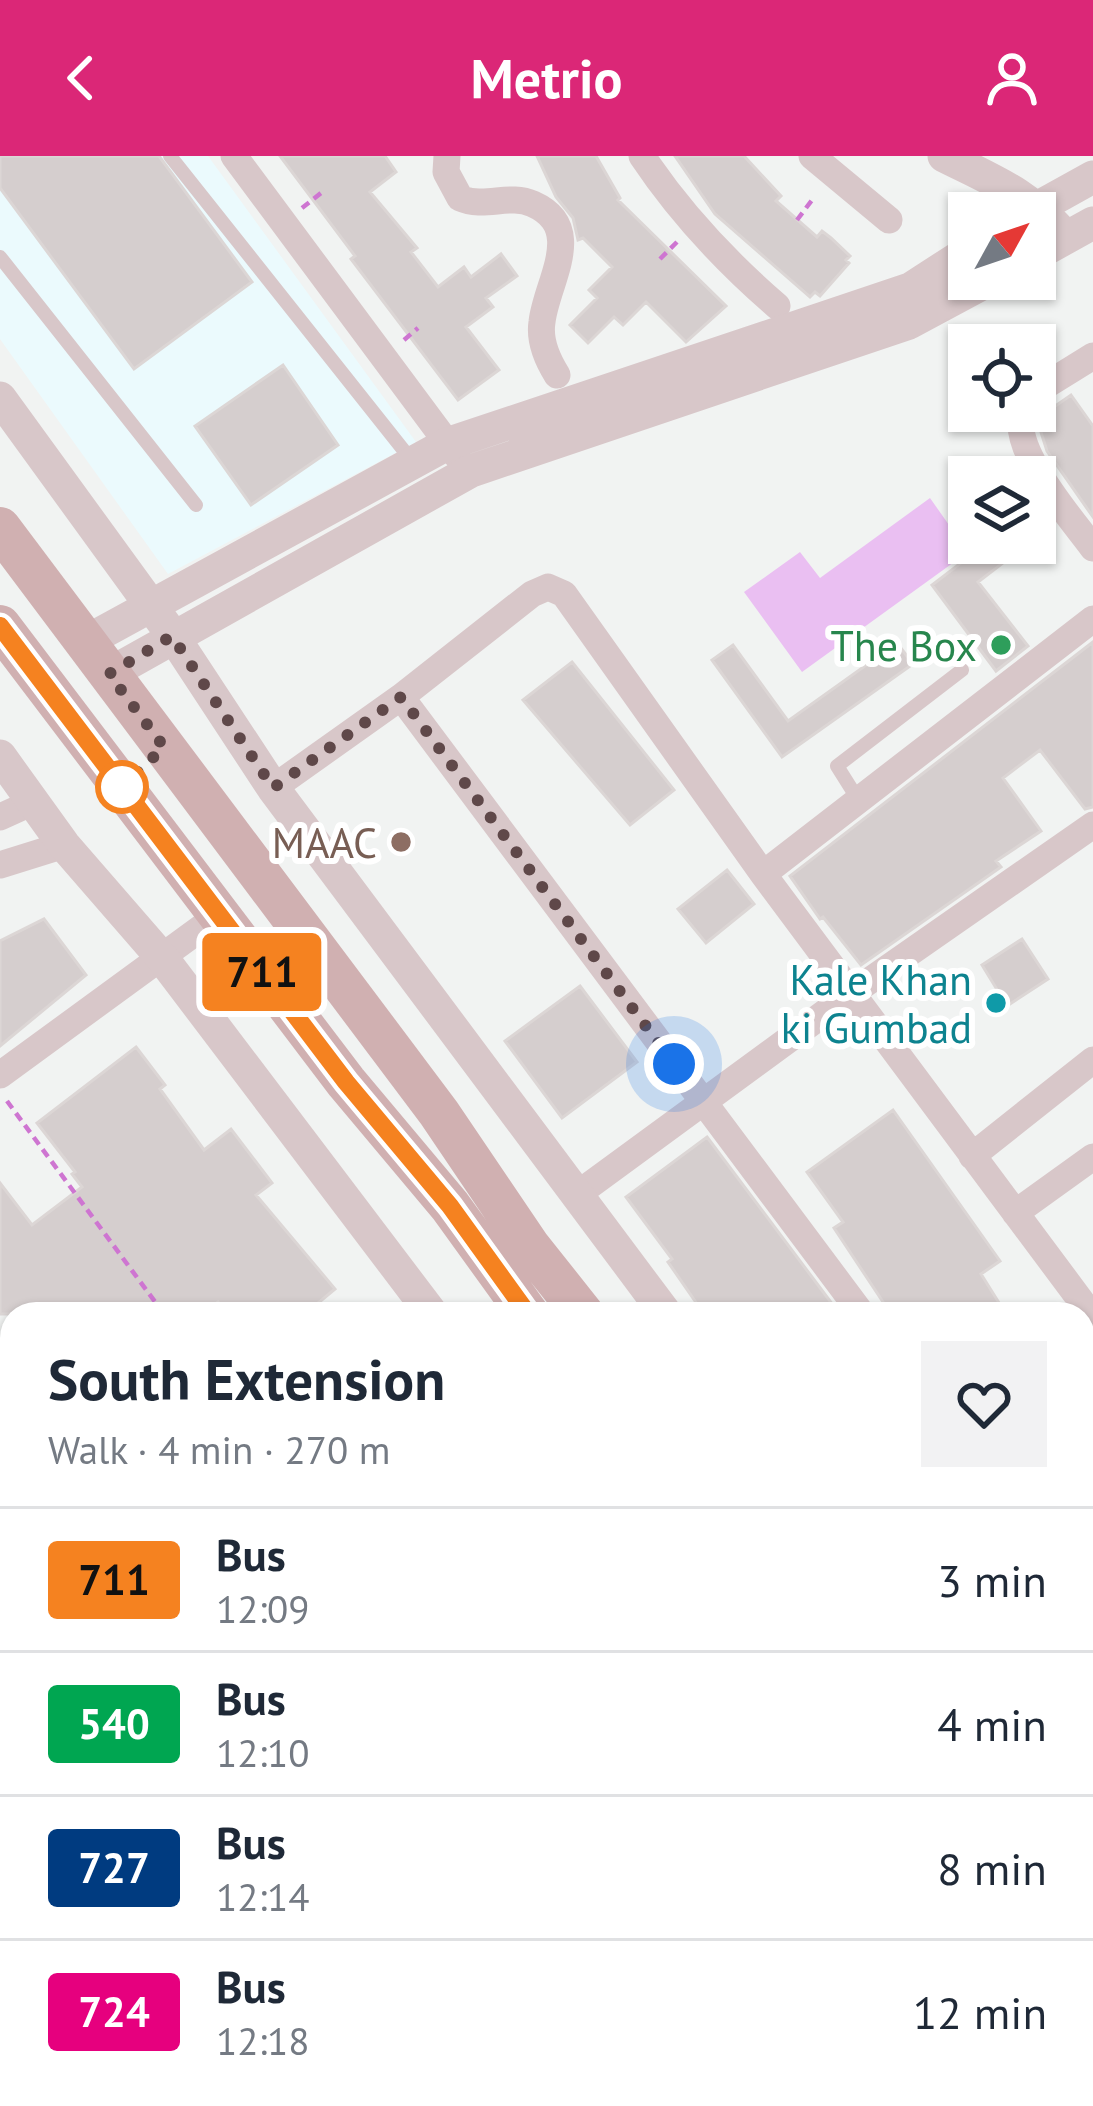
<!DOCTYPE html>
<html lang="en">
<head>
<meta charset="utf-8">
<style>
	body { margin:0; font-family:"PT Sans",sans-serif; background:#f2f2f3; color:#1f2937; height:100vh; display:flex; flex-direction:column; font-size:45px; white-space:nowrap }
	* { box-sizing:border-box; margin:0 }
	p { font-size:39px; color:#747a83 }
	.icon { flex:none; width:66px; height:66px; fill:none; stroke:currentColor; stroke-width:2; stroke-linecap:round; stroke-linejoin:round }
	.map { position:relative; flex:1; overflow:hidden }
	.panel { position:absolute; left:0px; top:1146px; width:1095px; height:804px; display:flex; flex-direction:column; background:#fff; border-radius:36px 36px 0 0; box-shadow:0 3px 9px #0004 }
	.panel>* { flex:none }
	.badge { padding:0 24px; border-radius:9px; font-size:42px; line-height:78px }
	.needle { width:78px; rotate:50deg }
	.tools { position:absolute; left:948px; top:36px; display:grid; gap:24px }
	.tools a { display:grid; place-items:center; width:108px; height:108px; border-radius:0px; background:#fff; box-shadow:0 3px 9px #0004; font-size:60px }
	.you { position:absolute; width:60px; height:60px; margin:-30px; border:9px solid #fff; border-radius:50%; background:#1a73e8; box-shadow:0 0 0 18px #1a73e833 }
	.map>.badge { position:absolute; translate:-50% -50%; box-shadow:0 0 0 6px #fff }
	.round { display:grid; place-items:center; flex:none; width:126px; height:126px; border-radius:0px; background:#f2f2f3 }
	.summary { display:flex; align-items:center; justify-content:space-between; height:204px; padding:0 48px }
	h1 { font-size:57px; font-weight:600; line-height:90px }
	ul { padding:0; list-style:none }
	li { display:flex; align-items:center; gap:36px; height:144px; padding:0 48px; border-top:3px solid #e0e1e3 }
	li div { flex:1 }
	li b { display:block; font-size:45px }
	li em { font-style:normal }
	li .badge { min-width:132px; font-weight:700; text-align:center }
	header { display:flex; justify-content:space-between; align-items:center; height:156px; padding:0 48px; background:#db2777; color:#fff; font-size:54px; font-weight:600 }
	.map>svg:first-child { display:block }
</style>
</head>
<body>
<header><svg class="icon" aria-label="back" viewBox="0 0 24 24"><path d="M15 5l-7 7 7 7"/></svg>Metrio<svg class="icon" aria-label="person" viewBox="0 0 24 24"><circle cx="12" cy="8" r="4"/><path d="M4 21q1-7 8-7t8 7"/></svg></header>
<div class="map">
<svg width="1093" height="1950" viewBox="0 0 1093 1950">
	<defs>
		<pattern id="park-dots" width="8" height="8" patternUnits="userSpaceOnUse" patternTransform="scale(3)"><rect width="8" height="8" fill="#eabff2"/><path d="M2 2h.1M6 6h.1" fill="none" stroke="#c19dc6" stroke-width="1.8" stroke-linecap="round"/></pattern>
	</defs>
	<rect width="100%" height="100%" fill="#f1f3f2"/>
	<!-- commercial -->
	<path fill="#ebfafd" d="M0,0H208L416,286L168,418L0,183Z
		M1088,1173L1093,1180V1691L1083,1678V1177Z
		M636,1938H985L994,1950H645Z"/>
	<!-- green -->
	<path fill="#eabff2" d="M930,342L968,396L802,516L744,436L800,396L820,422Z"/>
	<!-- park -->
	<path fill="url(#park-dots)" d="M134,1938H243L253,1950H128Z"/>
	<!-- building -->
	<path fill="#d5cece" stroke="#dcd6d5" stroke-width="3" d="M0,0H159L252,126L134,213L0,32Z
		M280,0H385L396,16L370,36L417,92L411,96L438,131L464,111L471,121L501,98L517,120L486,142L493,151L466,171L499,214L458,244L351,103L355,100Z
		M537,0H596L620,42L618,44L726,150L686,186L646,146L623,169L614,161L588,187L570,169L597,142L589,134L612,111L583,82L578,84L573,62L556,41Z
		M675,0H744L781,40L776,45L817,81L822,75L831,82L850,100L846,104L849,107L820,140L815,136L810,141L715,58Z
		M283,209L338,289L251,349L195,270Z
		M1071,239L1093,270V361L1047,295L1039,270L1041,260Z
		M987,387H1029L978,426L1028,490L996,515L932,429Z
		M1093,486V651L1085,653L1040,594L1003,622L1041,675L996,705L1001,711L861,809L823,761L820,763L790,720Z
		M897,487L913,508L782,601L712,504L733,489L788,565Z
		M572,506L674,634L630,669L523,544Z
		M727,714L754,748L706,787L678,753Z
		M44,763L86,819L0,890V785Z
		M1022,783L1048,823L1007,850L982,809Z
		M580,830L637,906L562,962L505,885Z
		M136,891L165,929L160,933L204,994L231,973L272,1027L256,1039L335,1133L305,1158H228L218,1146L202,1158H0V1027L32,1069L82,1031L72,1018L75,1016L37,967Z
		M893,954L1000,1105L981,1118L1006,1158H891L834,1072L843,1066L807,1016Z
		M707,981L833,1149L821,1158H704L668,1106L672,1103L626,1041Z"/>
	<g fill="none" stroke-linecap="round" stroke-linejoin="round">
		<!-- path -->
		<path stroke="#ce75d1" stroke-width="4.5" stroke-dasharray="9 6" stroke-linecap="butt" d="M302,52L321,37
			M797,64L815,40
			M660,103L677,86
			M404,184L418,172
			M7,945L164,1158"/>
		<!-- service -->
		<path stroke="#d8c7c9" stroke-width="14" d="M170,0L413,306
			M0,101L196,349
			M859,645L837,610L962,514
			M1083,1322L1093,1335
			M1083,1574L1093,1566
			M762,1938L771,1950
			M831,1950L847,1938"/>
		<!-- minor -->
		<path stroke="#d8c7c9" stroke-width="27" d="M234,0L457,300
			M447,0L446,16L460,42C485,53 509,37 533,48C587,72 546,127 542,166C539,185 547,203 557,219
			M642,0C680,57 725,105 777,150
			M812,0L889,64
			M1035,236L1093,200
			M1024,255C1006,289 1072,363 1093,392
			M401,541L862,1158
			M273,632L401,541L532,438L548,431L564,438L763,718L1093,1161
			M0,661L33,646
			M0,709L64,689
			M763,718L1093,463
			M0,919L219,759
			M972,1000L1093,904
			M575,1040L852,837L1093,669
			M1015,1057L1093,1001
			M0,1231L12,1250
			M0,1444L12,1442
			M1083,1759L1093,1750
			M0,1918L12,1897
			M259,1938L268,1950
			M427,1938L436,1950
			M614,1938L623,1950"/>
		<!-- tertiary -->
		<path stroke="#d8c7c9" stroke-width="33" d="M944,0C996,26 1027,37 1066,81
			M1028,57L1093,21
			M1035,99L1093,67
			M0,242L173,480L273,632L666,1158
			M85,486L447,288L910,133L969,95
			M109,518L471,315L909,167L991,123
			M0,600L64,689L163,803L432,1158
			M1083,1702L1093,1715
			M1017,1938L1026,1950"/>
		<!-- primary -->
		<path stroke="#d0b0b1" stroke-width="42" d="M0,372L439,957L529,1090L583,1158
			M0,470L346,926L450,1050L528,1158
			M1083,1822L1093,1836
			M1083,1905L1093,1919"/>
	</g>
	<g fill="none" stroke-linecap="round" stroke-linejoin="round">
		<defs>
			<path id="line" d="M0,470L346,926L450,1050L528,1158"/>
		</defs>
		<!-- line casing -->
		<use href="#line" stroke="#fff" stroke-width="27"/>
		<!-- line -->
		<use href="#line" stroke="#f58220" stroke-width="18"/>
		<!-- walk -->
		<path stroke="#5f4849" stroke-width="12" stroke-dasharray="0 21.6" d="M122,631L164,591L109,518L172,480L273,632L401,541L674,908"/>
	</g>
	<!-- markers -->
	<circle fill="#2e9e5b" stroke="#fff" stroke-width="4.5" cx="1001" cy="489" r="12"/>
	<circle fill="#fff" stroke="#f58220" stroke-width="6" cx="122" cy="631" r="24"/>
	<circle fill="#8d6e63" stroke="#fff" stroke-width="4.5" cx="401" cy="686" r="12"/>
	<circle fill="#0f9aa8" stroke="#fff" stroke-width="4.5" cx="996" cy="847" r="12"/>
	<g text-anchor="middle" dominant-baseline="central" stroke-width="12" stroke-linejoin="round" paint-order="stroke">
		<!-- leisure labels -->
		<g font-size="42" fill="#27864d" stroke="#fff" text-anchor="end">
			<text x="977" y="489">The Box</text>
		</g>
		<!-- education labels -->
		<g font-size="42" fill="#785e54" stroke="#fff" text-anchor="end">
			<text x="377" y="686">MAAC</text>
		</g>
		<!-- culture labels -->
		<g font-size="42" fill="#0d838f" stroke="#fff" text-anchor="end">
			<text x="972" y="823">Kale Khan<tspan x="972" dy="48">ki Gumbad</tspan></text>
		</g>
	</g>
</svg>
<div class="tools">
<a><svg class="needle" viewBox="-14 -14 28 28"><path d="M0-13l5 13h-10z" fill="#e53935"/><path d="M0 13l5-13h-10z" fill="#747a83"/></svg></a>
<a><svg class="icon" aria-label="locate" viewBox="0 0 24 24"><circle cx="12" cy="12" r="6"/><path d="M12 2v4M12 18v4M2 12h4M18 12h4"/></svg></a>
<a><svg class="icon" aria-label="layers" viewBox="0 0 24 24"><path d="M12 4l9 5-9 5-9-5zM3 14l9 5 9-5"/></svg></a>
</div>
<div class="you" style="left:674px;top:908px"></div>
<b class="badge" style="left:262px;top:816px;background:#f58220;color:#111">711</b>
<section class="panel">
<div class="summary"><div><h1>South Extension</h1><p>Walk · 4 min · 270 m</p></div><a class="round"><svg class="icon" aria-label="heart" viewBox="0 0 24 24"><path d="M12 20l-8-8c-3-5 5-10 8-4 3-6 11-1 8 4z"/></svg></a></div>
<ul>
<li><span class="badge" style="background:#f58220;color:#111">711</span><div><b>Bus</b><p>12:09</p></div><em>3 min</em></li>
<li><span class="badge" style="background:#00a651;color:#fff">540</span><div><b>Bus</b><p>12:10</p></div><em>4 min</em></li>
<li><span class="badge" style="background:#003b80;color:#fff">727</span><div><b>Bus</b><p>12:14</p></div><em>8 min</em></li>
<li><span class="badge" style="background:#e6007e;color:#fff">724</span><div><b>Bus</b><p>12:18</p></div><em>12 min</em></li>
</ul>
</section>
</div>
</body>
</html>
